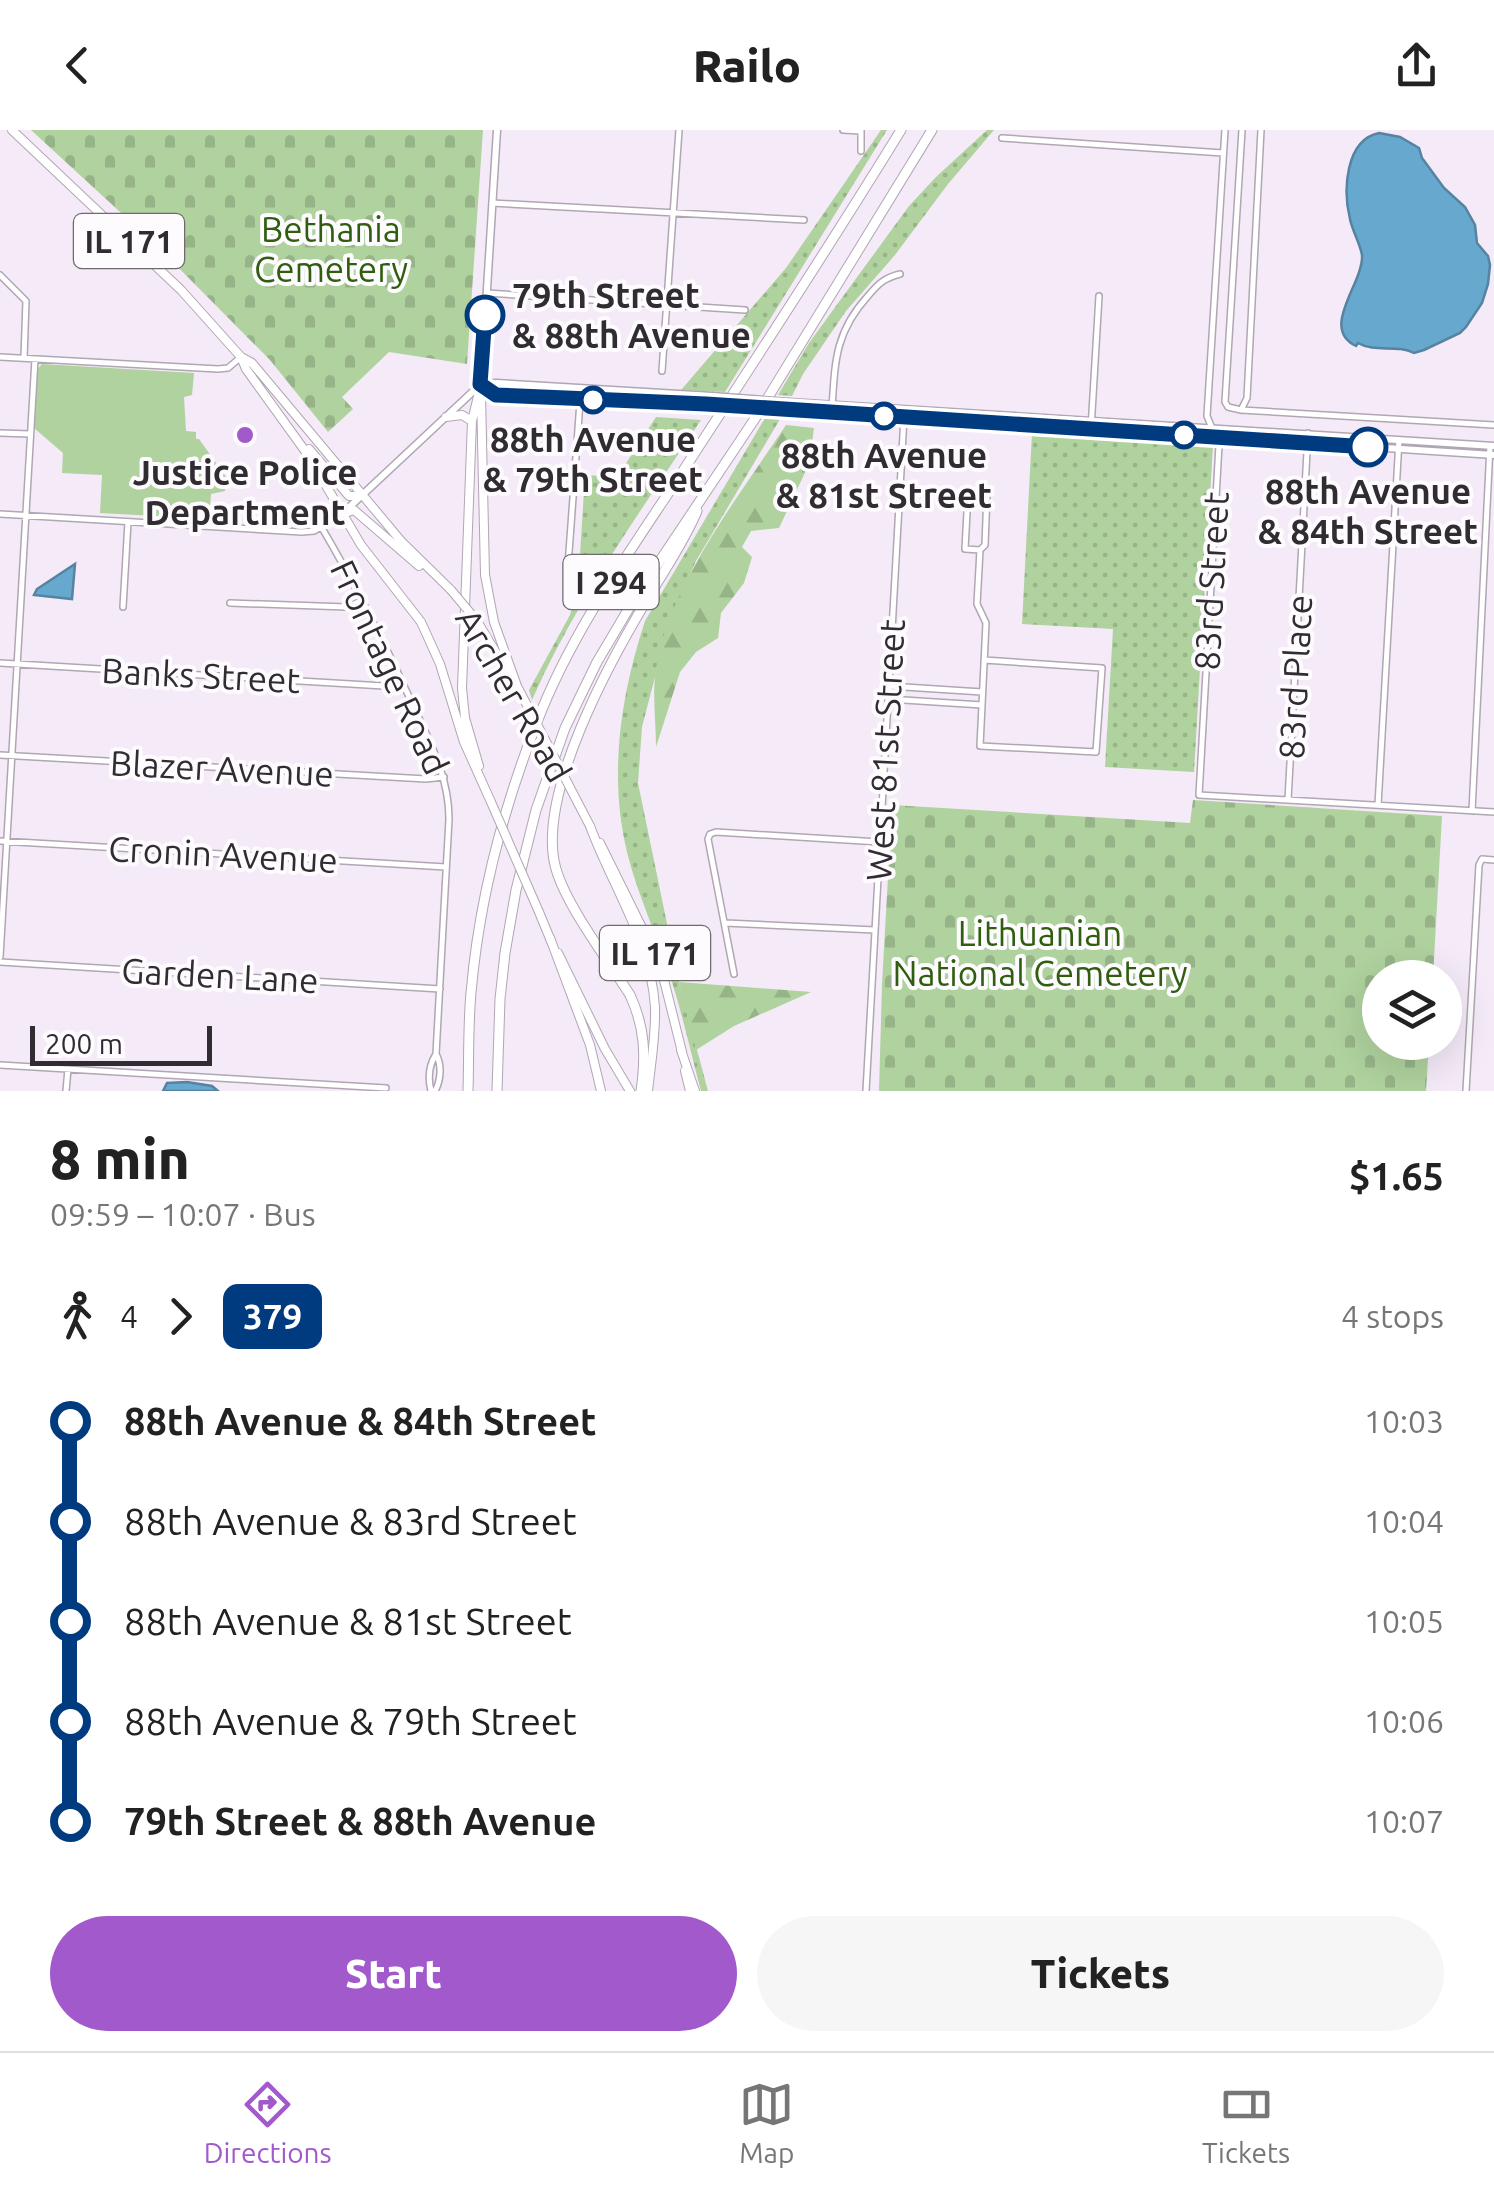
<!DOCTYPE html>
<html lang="en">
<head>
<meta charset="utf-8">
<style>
	body { margin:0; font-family:Ubuntu,sans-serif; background:#f6f6f6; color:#222; height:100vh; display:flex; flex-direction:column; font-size:38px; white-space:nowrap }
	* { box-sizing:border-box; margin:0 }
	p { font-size:32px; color:#767676 }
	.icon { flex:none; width:55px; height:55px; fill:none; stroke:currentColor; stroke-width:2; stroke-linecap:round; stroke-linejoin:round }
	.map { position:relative; height:961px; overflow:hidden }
	.details { display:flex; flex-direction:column; background:#fff; flex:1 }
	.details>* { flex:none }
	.badge { padding:0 20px; border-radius:15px; font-size:35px; line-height:65px }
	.buttons { position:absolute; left:1362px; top:830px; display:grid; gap:20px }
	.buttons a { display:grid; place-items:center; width:100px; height:100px; border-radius:50%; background:#fff; box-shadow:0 10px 40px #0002; font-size:50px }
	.scale { position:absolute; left:30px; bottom:25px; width:182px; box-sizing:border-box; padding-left:10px; border:5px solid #302c31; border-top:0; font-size:28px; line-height:35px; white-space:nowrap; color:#302c31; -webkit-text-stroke:8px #fdfbfd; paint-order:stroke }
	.map>.badge { position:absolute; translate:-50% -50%; box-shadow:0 0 0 5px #fff }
	.legs { display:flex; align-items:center; gap:15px; height:110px; padding:0 50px; font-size:32px }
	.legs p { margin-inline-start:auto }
	.headline { display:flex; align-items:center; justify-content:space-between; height:170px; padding:0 50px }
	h1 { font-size:55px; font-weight:800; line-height:75px }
	.primary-button { display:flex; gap:20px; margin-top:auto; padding:20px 50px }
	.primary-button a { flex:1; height:115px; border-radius:60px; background:#a259cc; color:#fff; font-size:40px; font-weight:800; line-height:115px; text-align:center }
	.primary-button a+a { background:#f6f6f6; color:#222 }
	ul { padding:0 50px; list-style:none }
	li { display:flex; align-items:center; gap:35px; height:100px; font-size:38px }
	li i { display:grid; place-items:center; width:15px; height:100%; margin:0 12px; background:currentColor }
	li i::after { content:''; width:25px; height:25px; margin:-12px; border:8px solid; border-radius:50%; background:#fff }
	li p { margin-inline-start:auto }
	li:first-child i { background:linear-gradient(#0000 50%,currentColor 0) }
	li:last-child i { background:linear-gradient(currentColor 50%,#0000 0) }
	header { display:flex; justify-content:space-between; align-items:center; height:130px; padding:0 50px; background:#fff; font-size:45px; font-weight:800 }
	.dock { display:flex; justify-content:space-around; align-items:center; height:140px; border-top:2px solid #e0e0e0; background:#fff; font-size:28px; color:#767676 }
	.dock a { display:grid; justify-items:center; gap:5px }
	.dock .current { color:#a259cc }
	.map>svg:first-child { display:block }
</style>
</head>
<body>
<header><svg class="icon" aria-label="back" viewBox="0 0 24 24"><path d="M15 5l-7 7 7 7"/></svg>Railo<svg class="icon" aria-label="share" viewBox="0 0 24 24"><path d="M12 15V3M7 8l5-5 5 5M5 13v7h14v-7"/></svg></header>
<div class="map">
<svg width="1494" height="961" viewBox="0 0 1494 961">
	<defs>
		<pattern id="grass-dots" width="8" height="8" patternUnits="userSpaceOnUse" patternTransform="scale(2.5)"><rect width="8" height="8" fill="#afd29e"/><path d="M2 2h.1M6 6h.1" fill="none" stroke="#97b489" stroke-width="1.8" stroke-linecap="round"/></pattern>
		<pattern id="forest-firs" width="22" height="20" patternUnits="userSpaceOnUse" patternTransform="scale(2.5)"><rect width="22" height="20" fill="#afd29e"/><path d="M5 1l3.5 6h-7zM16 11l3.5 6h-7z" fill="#97b489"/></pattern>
		<pattern id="cemetery-stones" width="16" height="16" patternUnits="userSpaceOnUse" patternTransform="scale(2.5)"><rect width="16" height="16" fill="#afd29e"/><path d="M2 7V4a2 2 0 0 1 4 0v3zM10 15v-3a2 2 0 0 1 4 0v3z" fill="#97b489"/></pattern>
	</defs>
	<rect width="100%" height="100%" fill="#f5eaf8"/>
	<!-- grass -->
	<path fill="url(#grass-dots)" d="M881,0H887L725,262L681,260L786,138Z
		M987,0H994L948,54L895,125L846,181L803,244L792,266L778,265L809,213L909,76L936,47Z
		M768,283L783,284L696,431L670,489L642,597L638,653L679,852L708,961H701C691,924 683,886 671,849C658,808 639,768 628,726C608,648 620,567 645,491Z
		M656,287L701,290C641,381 576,470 532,570L529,560L570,485L578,457L585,345L617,347Z
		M1032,303L1213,315L1194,642L1105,637L1113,499L1022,494Z"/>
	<!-- forest -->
	<path fill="url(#forest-firs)" d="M786,295L814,298L809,334L779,398L751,401L742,417L752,427L744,453L721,483L718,508L696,522L680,542L656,617C656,592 652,564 656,539C667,458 741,363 786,295Z
		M679,852L811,862L734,896L696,920Z"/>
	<!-- cemetery -->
	<path fill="url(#cemetery-stones)" d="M31,0H483L467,234L389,222L342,267L353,279L328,302L270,230L157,116Z
		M1193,670L1442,686L1433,847L1380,848V912L1429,913L1426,961H879L882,854L892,675L1190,693Z"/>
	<!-- park -->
	<path fill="#afd29e" d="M42,234L194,243L192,265L184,267L186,301L196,302V309H199L226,347L225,361L211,364L209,393L174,387L100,383L102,345L62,343L63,323L34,298L37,240Z"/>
	<!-- water -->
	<path fill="#67a8cf" stroke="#5683a0" stroke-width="2.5" d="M1379,3L1400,7L1419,18L1422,28L1444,58L1465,77L1475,95L1477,113L1488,126L1490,135L1488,154L1482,173L1466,197L1460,203L1424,220L1414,223C1397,214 1375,223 1358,213L1356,216C1319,198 1364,153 1362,125C1360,113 1352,100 1350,89C1343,61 1345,10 1379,3Z
		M75,434L72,469L34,465L37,459Z
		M187,952L212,956L218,961H163L167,953Z"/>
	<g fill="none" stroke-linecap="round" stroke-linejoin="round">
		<defs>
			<path id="minor" d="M843,0L861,1
				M1225,0L1207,286L1219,315L1199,665L1494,682
				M1242,0L1225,272L1228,277L1241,280L1494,295
				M1002,8L1223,23
				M861,21V0
				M492,73L804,90
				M0,145L26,171L24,228
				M487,163L745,180
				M0,227L218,239L228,238L241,227
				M662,241L679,0
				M832,278C835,232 835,202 868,166C878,154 884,148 900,144
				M1241,280L1247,268L1261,0
				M1091,299L1099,166
				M0,303L30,304
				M0,384L302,402L314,401L342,384
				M322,398C355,454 384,512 411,571C429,610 449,646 449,689L436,924C429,935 428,949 431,961
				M980,420L965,419L968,364H987L985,415L980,420L977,474L986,493L980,616L1096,622L1102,538L984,530
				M568,436L581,258
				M230,473L347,477L363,470
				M123,477L128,392
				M0,533L384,556L401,550
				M889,556L982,562
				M888,569L982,575
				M0,625L426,649L444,647
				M1288,670L1308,303
				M1378,675L1399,310
				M1472,681L1490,316
				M0,711L446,737
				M725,793L875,800
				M0,827L35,229
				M0,832L440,859
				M734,844L708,709L710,704L716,702L879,712
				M0,935L386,958
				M66,961L68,939
				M435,961C441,950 442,935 436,924
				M866,961L904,287
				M1466,961L1479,735L1482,729L1494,730"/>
			<path id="tertiary" d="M481,254L496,253L712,266
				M482,255L496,265L706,275
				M789,272L1494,316
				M783,279L1494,325"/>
			<path id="secondary" d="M343,383L481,254L497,0"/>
			<path id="primary" d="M12,0L181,160L241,227L246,239L308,325L361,415L421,492L440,534L464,612L491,672
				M241,227L252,233L401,411L451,460
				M481,265L485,445L494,492L517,556
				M446,287L462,285L472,291
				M309,319L349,366H363
				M342,384L354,380L419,436
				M477,491L511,548
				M479,636L465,588L462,558L472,291L481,254
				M600,713L655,824L663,846L682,922
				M539,782L551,811
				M558,823L605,919L630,961
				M685,941L690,961"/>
			<path id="trunk" d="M590,696C612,756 651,811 655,877C656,905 651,933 648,961
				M550,808L590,915L601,961
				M681,920L695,961"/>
			<path id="motorway" d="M468,961C469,928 468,895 471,863C479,770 503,679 537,592C571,503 629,423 681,344C755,230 830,116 901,0
				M497,961L500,869L505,823L516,760L536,680L565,598L597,532L635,468L756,287L932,0
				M641,961C646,926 645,897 630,865C608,830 567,777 556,739C535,667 610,531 648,468C665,439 684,412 697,381"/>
		</defs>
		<!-- minor casing -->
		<use href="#minor" stroke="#b1a6b3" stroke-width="8"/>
		<!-- tertiary casing -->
		<use href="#tertiary" stroke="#b1a6b3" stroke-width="9"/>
		<!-- secondary casing -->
		<use href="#secondary" stroke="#b1a6b3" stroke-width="9"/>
		<!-- primary casing -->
		<use href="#primary" stroke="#b1a6b3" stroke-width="10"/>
		<!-- trunk casing -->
		<use href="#trunk" stroke="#b1a6b3" stroke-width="10"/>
		<!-- motorway casing -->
		<use href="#motorway" stroke="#b1a6b3" stroke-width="11"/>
		<!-- minor -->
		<use href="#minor" stroke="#fff" stroke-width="5"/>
		<!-- tertiary -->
		<use href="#tertiary" stroke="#fff" stroke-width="6"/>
		<!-- secondary -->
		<use href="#secondary" stroke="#fff" stroke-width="6"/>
		<!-- primary -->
		<use href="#primary" stroke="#fff" stroke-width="8"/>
		<!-- trunk -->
		<use href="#trunk" stroke="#fff" stroke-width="8"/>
		<!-- motorway -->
		<use href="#motorway" stroke="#fff" stroke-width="9"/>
		<defs>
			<path id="tertiary-bridge" d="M712,266L789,272
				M706,275L783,279"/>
			<path id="primary-bridge" d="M451,460L477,491
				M517,556L590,696
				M491,672L539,782"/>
		</defs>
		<!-- tertiary-bridge casing -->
		<use href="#tertiary-bridge" stroke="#b1a6b3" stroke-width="9" stroke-linecap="butt"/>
		<!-- primary-bridge casing -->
		<use href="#primary-bridge" stroke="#b1a6b3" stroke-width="10" stroke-linecap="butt"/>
		<!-- tertiary-bridge -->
		<use href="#tertiary-bridge" stroke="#fff" stroke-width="6"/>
		<!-- primary-bridge -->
		<use href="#primary-bridge" stroke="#fff" stroke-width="8"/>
	</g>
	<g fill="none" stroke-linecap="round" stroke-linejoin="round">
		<defs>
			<path id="line-1" d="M485,185L480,254L496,265L706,274L1368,317"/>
		</defs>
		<!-- line-1 casing -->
		<use href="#line-1" stroke="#fff" stroke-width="22"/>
		<!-- line-1 -->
		<use href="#line-1" stroke="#003b80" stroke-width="15"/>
	</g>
	<!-- markers -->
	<g fill="#fff" stroke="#003b80" stroke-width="5">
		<circle cx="485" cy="185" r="18"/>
		<circle cx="593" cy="270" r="12"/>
		<circle cx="884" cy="286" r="12"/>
		<circle cx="1184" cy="305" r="12"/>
		<circle cx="1368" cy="317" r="18"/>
	</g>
	<circle fill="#a259cc" stroke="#fdfbfd" stroke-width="4" cx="245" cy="305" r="10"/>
	<g text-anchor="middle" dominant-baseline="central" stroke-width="8" stroke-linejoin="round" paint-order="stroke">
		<!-- shield labels -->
		<g fill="#fdfbfd" stroke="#6e6a6e" stroke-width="2.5">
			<rect x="74" y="84" width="110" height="54" rx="8"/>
			<rect x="563.5" y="425" width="95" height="54" rx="8"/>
			<rect x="600" y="796" width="110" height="54" rx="8"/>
		</g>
		<g font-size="32" font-weight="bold" fill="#302c31">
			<text x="129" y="111">IL 171</text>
			<text x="611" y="452">I 294</text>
			<text x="655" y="823">IL 171</text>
		</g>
		<!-- park labels -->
		<g font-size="35" fill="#305e0f" stroke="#fdfbfd">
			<text x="331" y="99">Bethania<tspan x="331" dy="40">Cemetery</tspan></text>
			<text x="1040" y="803">Lithuanian<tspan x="1040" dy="40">National Cemetery</tspan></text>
		</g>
		<!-- stop labels -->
		<g font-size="35" font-weight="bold" fill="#302c31" stroke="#fdfbfd">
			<text x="512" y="165" text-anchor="start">79th Street<tspan x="512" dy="40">&amp; 88th Avenue</tspan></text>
			<text x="593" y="309">88th Avenue<tspan x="593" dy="40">&amp; 79th Street</tspan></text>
			<text x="884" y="325">88th Avenue<tspan x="884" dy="40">&amp; 81st Street</tspan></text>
			<text x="1368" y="361">88th Avenue<tspan x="1368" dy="40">&amp; 84th Street</tspan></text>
		</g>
		<!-- poi labels -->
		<g font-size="35" font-weight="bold" fill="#302c31" stroke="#fdfbfd">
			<text x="245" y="342">Justice Police<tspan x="245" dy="40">Department</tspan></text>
		</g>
		<!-- street labels -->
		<g font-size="35" fill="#302c31" stroke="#fdfbfd">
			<text transform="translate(1211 451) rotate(-87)">83rd Street</text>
			<text transform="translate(390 537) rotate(65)">Frontage Road</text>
			<text transform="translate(201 545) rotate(3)">Banks Street</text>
			<text transform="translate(1295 547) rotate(-87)">83rd Place</text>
			<text transform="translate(514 565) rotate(60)">Archer Road</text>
			<text transform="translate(885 620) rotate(-87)">West 81st Street</text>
			<text transform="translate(222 638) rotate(3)">Blazer Avenue</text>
			<text transform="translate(223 724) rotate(3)">Cronin Avenue</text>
			<text transform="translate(220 845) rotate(3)">Garden Lane</text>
		</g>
	</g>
</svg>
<div class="buttons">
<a><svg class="icon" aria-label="layers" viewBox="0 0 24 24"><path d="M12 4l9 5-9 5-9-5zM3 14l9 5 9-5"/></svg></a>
</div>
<div class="scale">200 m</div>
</div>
<section class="details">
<div class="headline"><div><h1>8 min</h1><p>09:59 – 10:07 · Bus</p></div><b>$1.65</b></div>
<div class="legs"><svg class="icon" aria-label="walk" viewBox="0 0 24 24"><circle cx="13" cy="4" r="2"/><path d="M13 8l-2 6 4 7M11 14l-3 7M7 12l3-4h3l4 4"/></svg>4<svg class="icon" aria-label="forward" viewBox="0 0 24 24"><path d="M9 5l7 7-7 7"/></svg><b class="badge" style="background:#003b80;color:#fff">379</b><p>4 stops</p></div>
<ul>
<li><i style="color:#003b80"></i><b>88th Avenue &amp; 84th Street</b><p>10:03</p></li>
<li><i style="color:#003b80"></i><span>88th Avenue &amp; 83rd Street</span><p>10:04</p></li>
<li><i style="color:#003b80"></i><span>88th Avenue &amp; 81st Street</span><p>10:05</p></li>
<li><i style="color:#003b80"></i><span>88th Avenue &amp; 79th Street</span><p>10:06</p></li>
<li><i style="color:#003b80"></i><b>79th Street &amp; 88th Avenue</b><p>10:07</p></li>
</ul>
<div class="primary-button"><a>Start</a><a>Tickets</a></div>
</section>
<nav class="dock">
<a class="current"><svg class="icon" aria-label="directions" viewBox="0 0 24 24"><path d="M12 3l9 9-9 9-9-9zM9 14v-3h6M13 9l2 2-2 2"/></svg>Directions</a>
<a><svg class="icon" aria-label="map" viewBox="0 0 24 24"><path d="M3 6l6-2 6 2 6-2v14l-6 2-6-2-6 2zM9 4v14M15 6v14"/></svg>Map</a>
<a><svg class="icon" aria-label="tickets" viewBox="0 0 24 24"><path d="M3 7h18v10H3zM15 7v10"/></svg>Tickets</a>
</nav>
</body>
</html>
